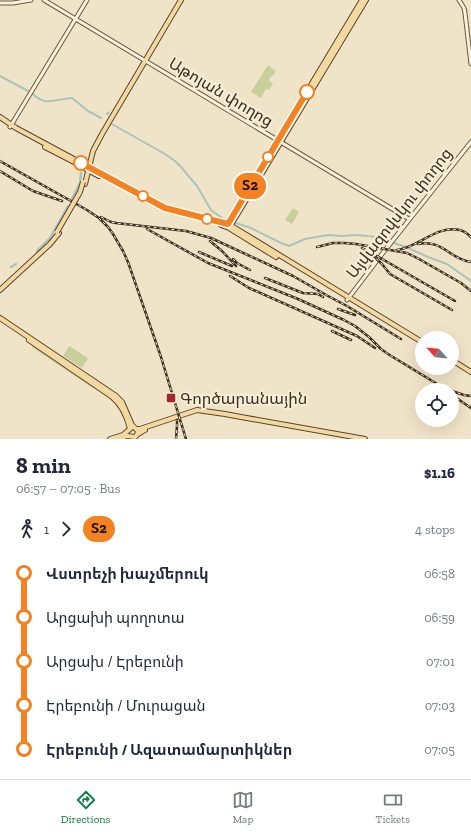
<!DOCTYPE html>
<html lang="en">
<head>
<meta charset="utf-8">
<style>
	body { margin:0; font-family:"Zilla Slab","Noto Sans Armenian",serif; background:#f6f6f7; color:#1f2937; height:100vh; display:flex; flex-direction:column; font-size:15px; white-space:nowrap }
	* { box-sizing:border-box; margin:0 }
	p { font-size:13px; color:#747a83 }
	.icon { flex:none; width:22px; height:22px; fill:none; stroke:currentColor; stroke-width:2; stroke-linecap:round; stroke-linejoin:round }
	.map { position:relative; height:439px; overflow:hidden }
	.drawer { display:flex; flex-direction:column; background:#fff; flex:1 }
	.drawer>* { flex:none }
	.badge { padding:0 8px; border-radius:13px; font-size:14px; line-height:26px }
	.needle { width:26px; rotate:297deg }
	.buttons { position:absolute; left:415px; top:331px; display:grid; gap:8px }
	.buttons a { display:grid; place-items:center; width:44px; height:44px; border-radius:50%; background:#fff; box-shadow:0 4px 16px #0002; font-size:20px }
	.map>.badge { position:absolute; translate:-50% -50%; box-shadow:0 0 0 2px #fff }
	.legs { display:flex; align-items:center; gap:6px; height:44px; padding:0 16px; font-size:13px }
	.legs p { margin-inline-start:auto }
	.summary { display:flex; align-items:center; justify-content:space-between; height:68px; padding:0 16px }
	h1 { font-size:22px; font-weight:700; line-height:30px }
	ul { padding:0 16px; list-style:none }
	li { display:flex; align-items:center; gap:14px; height:44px; font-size:15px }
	li i { display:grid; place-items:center; width:6px; height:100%; margin:0 5px; background:currentColor }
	li i::after { content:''; width:10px; height:10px; margin:-5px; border:3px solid; border-radius:50%; background:#fff }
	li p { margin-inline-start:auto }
	li:first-child i { background:linear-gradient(#0000 50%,currentColor 0) }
	li:last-child i { background:linear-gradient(currentColor 50%,#0000 0) }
	.tabs { display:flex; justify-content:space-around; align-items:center; height:56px; border-top:1px solid #e0e1e3; background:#fff; font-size:11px; color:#747a83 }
	.tabs a { display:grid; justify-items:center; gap:2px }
	.tabs .active { color:#0b8043 }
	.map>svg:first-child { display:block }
</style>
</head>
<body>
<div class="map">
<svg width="471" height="439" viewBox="0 0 471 439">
	<rect width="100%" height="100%" fill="#f0e4c8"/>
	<!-- green -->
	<path fill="#c9cf9b" d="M268,65L276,71L272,77L271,76L269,80L273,84L269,90L266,89L261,98L251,92Z
		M293,208L299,212L292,224L285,220Z
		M33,345L95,386L93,388L36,350L32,347Z
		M69,346L88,358L82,368L63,356Z"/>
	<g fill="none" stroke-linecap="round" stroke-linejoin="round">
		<!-- canal -->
		<path stroke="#a9c4bc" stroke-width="2" d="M0,76L28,91
			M33,94C46,107 56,99 72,98L88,111L101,118
			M110,123L165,154L175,161L181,167L197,186L211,210L226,221
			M236,223L251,228L283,244
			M370,236L389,241
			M394,243L406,247L428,257L447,264L471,281
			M284,244L289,246L305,239L328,235L342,236L356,235L368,236"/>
		<!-- river -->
		<path stroke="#a9c4bc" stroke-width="2.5" d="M107,114L108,113
			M72,199L80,183L81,173
			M37,251L50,238L68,206
			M11,267L16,264"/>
		<defs>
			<path id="secondary" d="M44,0L409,219
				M459,0L464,8L465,13L471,64
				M0,3H13L31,0
				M10,127L87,0
				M347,300L382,254L471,142"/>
			<path id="primary" d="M0,117L16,128L165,208L230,225L422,342
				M281,135L362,0
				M45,147L80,165
				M86,169L99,176
				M85,184L93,151L102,134L181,0
				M221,225L229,228L276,257
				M229,228L366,0
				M0,290L50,244L59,233
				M0,318L116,396L122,402L132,425L138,431L137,435L135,437L127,436L117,439
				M29,340L111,396C121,404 127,416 130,429
				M452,360L471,372
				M136,429H140L197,410L225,414L241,417L365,439
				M138,434L145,430
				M110,439L123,435L131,428"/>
		</defs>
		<!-- secondary casing -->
		<use href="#secondary" stroke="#6f573f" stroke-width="5"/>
		<!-- primary casing -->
		<use href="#primary" stroke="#5b4430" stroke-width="6"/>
		<!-- secondary -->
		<use href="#secondary" stroke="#faf1dc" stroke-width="3"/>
		<!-- primary -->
		<use href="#primary" stroke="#f3d9a0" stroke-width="4"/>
		<defs>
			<path id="rail" d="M0,161L87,210L99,218L108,227L113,234L123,251L128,262L161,357L186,439
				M0,171L33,191L62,201
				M101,217L111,222L116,223L186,231L211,238L293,276L328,296L347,306L401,339
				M147,229L208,263L298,299L344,320L355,326L369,337L381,349L388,354L447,390
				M210,241L222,251L236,266
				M418,244C443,239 449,259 471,262
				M317,247L333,243H344L356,244L407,253L419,259L461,283L471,291
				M362,248L369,252L382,264L390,274L452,310
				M397,250C419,247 436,225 460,230C464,231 468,234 471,237
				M199,252L232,266
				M377,256L455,301
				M233,259L237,263L250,270
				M230,276L249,288L357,336L375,348
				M265,278L303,293L318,294L323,297
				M338,309L355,315
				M332,331L351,340
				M452,391L464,395L471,396
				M452,395L471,408
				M176,439L177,426V420"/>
		</defs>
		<!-- rail casing -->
		<use href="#rail" stroke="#3d2e20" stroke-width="2.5"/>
		<!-- rail -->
		<use href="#rail" stroke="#f7eed8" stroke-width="1" stroke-dasharray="3" stroke-linecap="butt"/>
		<defs>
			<path id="primary-bridge" d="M57,232L80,192L83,182"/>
		</defs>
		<!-- primary-bridge casing -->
		<use href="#primary-bridge" stroke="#5b4430" stroke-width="6" stroke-linecap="butt"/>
		<!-- primary-bridge -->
		<use href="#primary-bridge" stroke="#f3d9a0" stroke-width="4"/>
	</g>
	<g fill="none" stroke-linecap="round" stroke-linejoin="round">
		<defs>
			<path id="line-1" d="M81,163L165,208L228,224L307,92"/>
		</defs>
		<!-- line-1 casing -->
		<use href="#line-1" stroke="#fff" stroke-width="9"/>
		<!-- line-1 -->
		<use href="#line-1" stroke="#f58220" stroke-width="6"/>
	</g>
	<!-- markers -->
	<g fill="#fff" stroke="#f58220" stroke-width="2">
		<circle cx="307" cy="92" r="7"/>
		<circle cx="268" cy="157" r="5"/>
		<circle cx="81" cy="163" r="7"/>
		<circle cx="143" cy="196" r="5"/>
		<circle cx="207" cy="219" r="5"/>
	</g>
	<rect fill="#9e2a2b" stroke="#f7eed8" stroke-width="1.5" x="166" y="393" width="10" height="10" rx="2"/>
	<g text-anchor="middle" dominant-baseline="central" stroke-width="4" stroke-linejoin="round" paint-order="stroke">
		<!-- street labels -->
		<g font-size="16" fill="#3d2e20" stroke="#f7eed8">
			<text transform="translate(221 92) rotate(31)">Աթոյան փողոց</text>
			<text transform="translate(399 213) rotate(-52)">Այվազովսկու փողոց</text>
		</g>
		<!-- poi labels -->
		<g font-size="16" fill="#3d2e20" stroke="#f7eed8" text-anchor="start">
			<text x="180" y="398">Գործարանային</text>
		</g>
	</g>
</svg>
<div class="buttons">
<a><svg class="needle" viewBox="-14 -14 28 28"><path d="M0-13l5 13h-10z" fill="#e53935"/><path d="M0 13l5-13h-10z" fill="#747a83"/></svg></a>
<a><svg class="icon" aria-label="locate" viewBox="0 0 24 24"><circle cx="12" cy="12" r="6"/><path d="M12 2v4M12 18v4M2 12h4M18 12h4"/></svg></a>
</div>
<b class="badge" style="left:250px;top:186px;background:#f58220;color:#111">Տ2</b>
</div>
<section class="drawer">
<div class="summary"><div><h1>8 min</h1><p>06:57 – 07:05 · Bus</p></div><b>$1.16</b></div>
<div class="legs"><svg class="icon" aria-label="walk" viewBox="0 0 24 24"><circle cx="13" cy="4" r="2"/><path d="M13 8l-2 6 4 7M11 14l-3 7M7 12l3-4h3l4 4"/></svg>1<svg class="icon" aria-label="forward" viewBox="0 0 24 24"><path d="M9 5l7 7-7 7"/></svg><b class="badge" style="background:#f58220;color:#111">Տ2</b><p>4 stops</p></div>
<ul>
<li><i style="color:#f58220"></i><b>Վստրեչի խաչմերուկ</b><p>06:58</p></li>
<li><i style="color:#f58220"></i><span>Արցախի պողոտա</span><p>06:59</p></li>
<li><i style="color:#f58220"></i><span>Արցախ / Էրեբունի</span><p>07:01</p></li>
<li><i style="color:#f58220"></i><span>Էրեբունի / Մուրացան</span><p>07:03</p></li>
<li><i style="color:#f58220"></i><b>Էրեբունի / Ազատամարտիկներ</b><p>07:05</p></li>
</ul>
</section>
<nav class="tabs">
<a class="active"><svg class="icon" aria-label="directions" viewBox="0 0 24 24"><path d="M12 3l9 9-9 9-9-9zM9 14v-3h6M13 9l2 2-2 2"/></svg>Directions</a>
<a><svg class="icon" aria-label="map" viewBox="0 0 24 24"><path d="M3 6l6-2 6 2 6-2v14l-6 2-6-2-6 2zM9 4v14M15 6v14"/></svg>Map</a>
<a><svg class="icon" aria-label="tickets" viewBox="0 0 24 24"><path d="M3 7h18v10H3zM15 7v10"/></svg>Tickets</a>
</nav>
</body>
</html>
